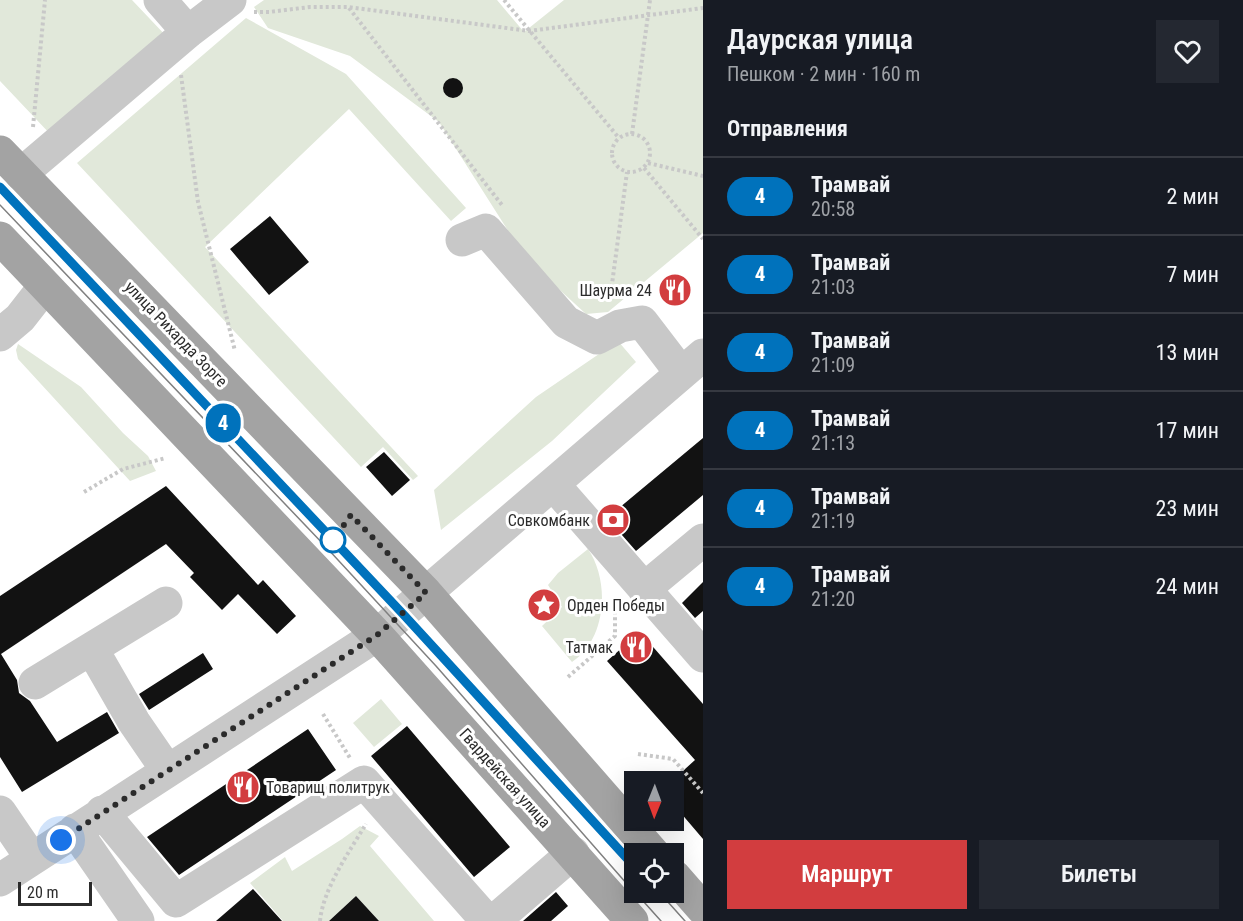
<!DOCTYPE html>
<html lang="ru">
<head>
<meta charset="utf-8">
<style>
	body { margin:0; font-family:"Roboto Condensed",sans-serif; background:#242831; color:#f1f3f6; height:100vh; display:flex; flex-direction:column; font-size:22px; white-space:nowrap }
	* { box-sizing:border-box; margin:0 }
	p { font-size:20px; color:#9ea1a6 }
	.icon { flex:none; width:33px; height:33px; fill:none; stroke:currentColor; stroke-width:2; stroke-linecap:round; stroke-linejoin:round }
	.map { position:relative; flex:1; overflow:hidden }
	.sheet { display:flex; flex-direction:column; background:#171b24; width:540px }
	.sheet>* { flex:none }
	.badge { padding:0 12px; border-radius:20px; font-size:21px; line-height:39px }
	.needle { width:39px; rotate:181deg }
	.buttons { position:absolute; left:624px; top:771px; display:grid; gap:12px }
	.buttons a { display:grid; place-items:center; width:60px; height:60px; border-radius:0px; background:#171b24; box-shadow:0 6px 24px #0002; font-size:30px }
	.scale { position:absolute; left:18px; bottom:15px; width:74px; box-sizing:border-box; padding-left:6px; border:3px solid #2b2b2b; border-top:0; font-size:16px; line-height:21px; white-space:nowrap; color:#2b2b2b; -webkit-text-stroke:4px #fff; paint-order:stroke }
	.you { position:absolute; width:30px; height:30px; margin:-15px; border:4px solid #fff; border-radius:50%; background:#1a73e8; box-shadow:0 0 0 9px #1a73e833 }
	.map>.badge { position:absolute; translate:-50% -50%; box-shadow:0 0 0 3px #fff }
	h2 { padding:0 24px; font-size:22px; line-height:54px }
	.round { display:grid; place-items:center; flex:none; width:63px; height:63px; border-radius:0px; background:#242831 }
	.head { display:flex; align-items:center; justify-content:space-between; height:102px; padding:0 24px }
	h1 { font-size:28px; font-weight:600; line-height:45px }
	.button { display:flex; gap:12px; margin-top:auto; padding:12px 24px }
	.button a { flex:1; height:69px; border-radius:0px; background:#d23d3f; color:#fff; font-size:24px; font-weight:600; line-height:69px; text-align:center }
	.button a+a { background:#242831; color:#f1f3f6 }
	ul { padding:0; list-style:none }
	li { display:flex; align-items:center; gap:18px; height:78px; padding:0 24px; border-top:2px solid #363941 }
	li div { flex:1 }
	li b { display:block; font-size:22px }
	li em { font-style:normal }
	li .badge { min-width:66px; font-weight:700; text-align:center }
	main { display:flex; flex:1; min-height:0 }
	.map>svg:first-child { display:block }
</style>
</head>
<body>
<main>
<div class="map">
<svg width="703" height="921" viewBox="0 0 703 921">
	<rect width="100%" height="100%" fill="#fff"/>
	<!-- green -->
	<path fill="#e1e8da" d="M0,0H132L168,38L52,136L0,81Z
		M264,0H497L524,32L564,0H703V233L608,312L586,314L526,259L439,122L350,56L268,28L254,7Z
		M246,18L346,74L466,208L451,221L349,109L205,247L418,476L413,480L383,447L361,467L77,163Z
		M618,341L636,362L552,441L441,530L434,490L536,397Z
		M18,344L81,387L123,433L148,456L156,471L130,481L18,359L16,350Z
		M588,549C610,581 607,639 572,662L542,626L562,607L548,585L558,573Z
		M381,699L402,724L374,747L353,723Z
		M360,826L379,836L370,846L434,921H379L356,896L329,921H283L250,883L285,857L292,871L342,839Z"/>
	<!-- building -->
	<path fill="#121212" d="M443 88a10 10 0 1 1 20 0a10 10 0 1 1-20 0Z
		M270,216L309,262L269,295L230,249Z
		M703,438V495L636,551L607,518Z
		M384,452L410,480L392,496L366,467Z
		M166,486L258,585L263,580L296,616L277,634L238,594L222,610L190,577L194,573L166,544L1,654L17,680L19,693L30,701L57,742L107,712L119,733L22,792L0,757V596Z
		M703,582V611L695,618L682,603Z
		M640,632L703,704V839L674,805V779L695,760L607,661Z
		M203,653L213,669L149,710L139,694Z
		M407,726L510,847L474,877L371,756Z
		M308,729L336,770L179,875L147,837Z
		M253,889L282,921H216Z
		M556,892L568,906L551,921H523Z
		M356,896L379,921H329Z"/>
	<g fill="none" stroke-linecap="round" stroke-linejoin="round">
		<!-- path -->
		<path stroke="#c8c8c8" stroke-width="4" stroke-dasharray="3 3" stroke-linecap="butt" d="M504,0L619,138
			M349,8L502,205
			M254,12H269L310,7H348L529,31L703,8
			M181,75L198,202L235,351
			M33,127L45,0
			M612 153a19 19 0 1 1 38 0a19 19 0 1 1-38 0Z
			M632,134L650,0
			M648,163L703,176
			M644,168L703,239
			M610,299L627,172
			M84,492L123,469L166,458
			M568,677L615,636V600
			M323,714L350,758
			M638,754L673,759L703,793
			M320,921C323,889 349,852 366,824"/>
		<!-- minor -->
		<path stroke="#c8c8c8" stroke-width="33" d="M160,0L188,32
			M21,174L188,32L230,0
			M462,240L486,230L566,322L597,338L620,326L642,322L681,373
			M0,335L20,318L45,286
			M553,484L703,656
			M644,589L703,540
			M92,649L134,722L167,770
			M35,683L166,603
			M0,812L32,859
			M102,812L176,901L364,782L487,921
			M75,830L138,921
			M0,880L377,635L703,355
			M494,921L573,853"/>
		<!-- major -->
		<path stroke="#a3a3a3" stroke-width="33" d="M0,152L426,593L654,854
			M0,238L377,635L632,921
			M674,876L703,909"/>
		<!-- tram -->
		<path stroke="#808080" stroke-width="1.5" d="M0,186L403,614L634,865
			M0,205L326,547L436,666L634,892
			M635,892L661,921
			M659,892L685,921"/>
	</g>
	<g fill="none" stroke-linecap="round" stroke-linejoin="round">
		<defs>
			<path id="line" d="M0,187L403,614L634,866"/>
		</defs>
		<!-- line casing -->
		<use href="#line" stroke="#fff" stroke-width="14"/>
		<!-- line -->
		<use href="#line" stroke="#0072bc" stroke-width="9"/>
		<!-- walk -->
		<path stroke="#2b2b2b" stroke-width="6" stroke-dasharray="0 10.8" d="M61,840L377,635L426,593L351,515L333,540"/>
	</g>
	<!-- icons -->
	<defs>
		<symbol id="restaurant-disc" viewBox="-11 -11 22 22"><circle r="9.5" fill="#d23d3f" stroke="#fff"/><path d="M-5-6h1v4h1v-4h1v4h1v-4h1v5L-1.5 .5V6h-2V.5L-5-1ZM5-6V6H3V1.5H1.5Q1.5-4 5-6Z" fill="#fff"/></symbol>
		<symbol id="bank-disc" viewBox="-11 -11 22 22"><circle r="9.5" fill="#d23d3f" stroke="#fff"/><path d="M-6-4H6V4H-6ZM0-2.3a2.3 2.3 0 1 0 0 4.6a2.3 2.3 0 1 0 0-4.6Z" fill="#fff"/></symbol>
		<symbol id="sight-disc" viewBox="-11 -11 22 22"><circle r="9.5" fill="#d23d3f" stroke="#fff"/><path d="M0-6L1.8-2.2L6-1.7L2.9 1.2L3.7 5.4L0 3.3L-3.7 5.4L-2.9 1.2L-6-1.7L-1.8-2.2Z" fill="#fff"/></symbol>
	</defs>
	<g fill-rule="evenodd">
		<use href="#restaurant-disc" x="656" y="271" width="38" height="38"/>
		<use href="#bank-disc" x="594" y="501" width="38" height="38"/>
		<use href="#sight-disc" x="525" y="586" width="38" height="38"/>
		<use href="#restaurant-disc" x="617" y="628" width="38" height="38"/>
		<use href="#restaurant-disc" x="224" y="768" width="38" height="38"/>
	</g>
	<!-- markers -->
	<circle fill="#fff" stroke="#0072bc" stroke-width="3" cx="333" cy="540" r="12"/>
	<g text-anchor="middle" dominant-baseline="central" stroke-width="6" stroke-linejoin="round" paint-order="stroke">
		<!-- poi labels -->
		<g font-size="16" fill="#2b2b2b" stroke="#fff" text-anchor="end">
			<text x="652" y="290">Шаурма 24</text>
			<text x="590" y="520">Совкомбанк</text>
			<text x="567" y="605" text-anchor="start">Орден Победы</text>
			<text x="613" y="647">Татмак</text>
			<text x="266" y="787" text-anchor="start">Товарищ политрук</text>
		</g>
		<!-- street labels -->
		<g font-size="16" fill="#2b2b2b" stroke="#fff">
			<text transform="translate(176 334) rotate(46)">улица Рихарда Зорге</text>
			<text transform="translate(505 778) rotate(48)">Гвардейская улица</text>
		</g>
	</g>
</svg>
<div class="buttons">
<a><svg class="needle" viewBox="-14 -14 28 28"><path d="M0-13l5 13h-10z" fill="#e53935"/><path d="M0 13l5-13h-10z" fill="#9ea1a6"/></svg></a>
<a><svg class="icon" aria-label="locate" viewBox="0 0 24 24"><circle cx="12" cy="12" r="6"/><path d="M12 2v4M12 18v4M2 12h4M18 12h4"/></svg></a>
</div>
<div class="scale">20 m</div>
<div class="you" style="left:61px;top:840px"></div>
<b class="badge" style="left:223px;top:423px;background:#0072bc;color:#fff">4</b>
</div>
<section class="sheet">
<div class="head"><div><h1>Даурская улица</h1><p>Пешком · 2 мин · 160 m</p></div><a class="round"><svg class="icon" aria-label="heart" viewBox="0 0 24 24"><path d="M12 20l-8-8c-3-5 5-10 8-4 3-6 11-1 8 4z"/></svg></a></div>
<h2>Отправления</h2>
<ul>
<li><span class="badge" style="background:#0072bc;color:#fff">4</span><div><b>Трамвай</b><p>20:58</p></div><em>2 мин</em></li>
<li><span class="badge" style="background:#0072bc;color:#fff">4</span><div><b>Трамвай</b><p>21:03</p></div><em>7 мин</em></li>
<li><span class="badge" style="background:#0072bc;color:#fff">4</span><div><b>Трамвай</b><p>21:09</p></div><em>13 мин</em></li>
<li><span class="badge" style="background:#0072bc;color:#fff">4</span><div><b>Трамвай</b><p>21:13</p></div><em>17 мин</em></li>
<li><span class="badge" style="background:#0072bc;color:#fff">4</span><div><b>Трамвай</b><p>21:19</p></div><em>23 мин</em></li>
<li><span class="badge" style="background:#0072bc;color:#fff">4</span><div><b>Трамвай</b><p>21:20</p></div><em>24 мин</em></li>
</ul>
<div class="button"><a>Маршрут</a><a>Билеты</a></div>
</section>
</main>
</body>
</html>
